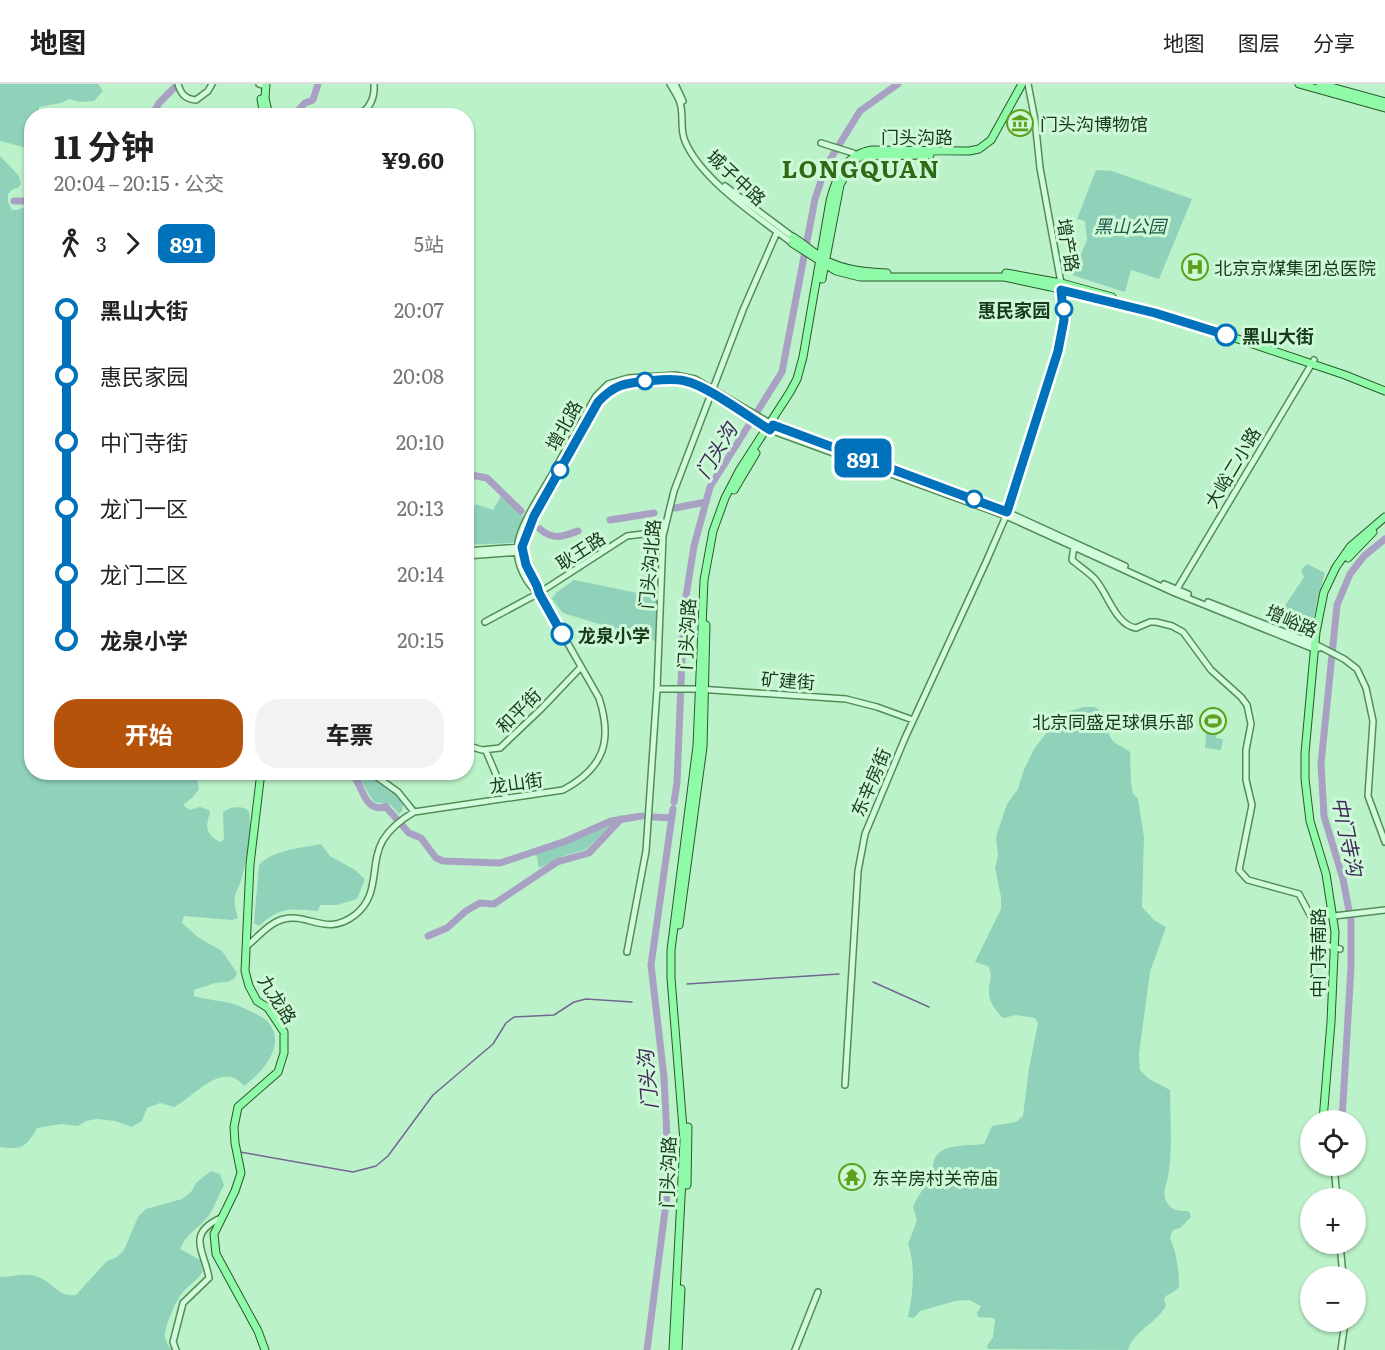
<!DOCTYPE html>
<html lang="zh">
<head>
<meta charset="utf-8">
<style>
	body { margin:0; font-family:Literata,"Noto Sans SC",serif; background:#f2f2f2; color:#222; height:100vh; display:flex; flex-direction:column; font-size:22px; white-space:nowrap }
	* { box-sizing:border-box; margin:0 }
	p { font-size:20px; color:#767676 }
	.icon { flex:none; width:33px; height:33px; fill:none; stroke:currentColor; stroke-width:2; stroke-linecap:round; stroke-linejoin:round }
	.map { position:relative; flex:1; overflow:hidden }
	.drawer { position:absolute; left:24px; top:24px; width:450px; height:672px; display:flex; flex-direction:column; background:#fff; border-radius:24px; box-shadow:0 2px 4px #0004 }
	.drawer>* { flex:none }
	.badge { padding:0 12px; border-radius:9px; font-size:21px; line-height:39px }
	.buttons { position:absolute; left:1300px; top:1026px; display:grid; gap:12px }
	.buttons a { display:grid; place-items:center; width:66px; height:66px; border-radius:50%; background:#fff; box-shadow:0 2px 4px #0004; font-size:30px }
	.map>.badge { position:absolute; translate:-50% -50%; box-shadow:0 0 0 3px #fff }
	.legs { display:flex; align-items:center; gap:9px; height:66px; padding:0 30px; font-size:20px }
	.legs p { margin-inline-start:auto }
	.head { display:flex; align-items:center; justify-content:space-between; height:102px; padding:0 30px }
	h1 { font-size:33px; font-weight:700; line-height:45px }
	.action { display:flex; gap:12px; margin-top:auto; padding:12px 30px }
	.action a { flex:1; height:69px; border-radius:24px; background:#b45309; color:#fff; font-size:24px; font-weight:700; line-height:69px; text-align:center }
	.action a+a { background:#f2f2f2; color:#222 }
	ul { padding:0 30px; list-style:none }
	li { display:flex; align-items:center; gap:21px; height:66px; font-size:22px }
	li i { display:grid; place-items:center; width:9px; height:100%; margin:0 8px; background:currentColor }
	li i::after { content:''; width:15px; height:15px; margin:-8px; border:4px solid; border-radius:50%; background:#fff }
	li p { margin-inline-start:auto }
	li:first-child i { background:linear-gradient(#0000 50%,currentColor 0) }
	li:last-child i { background:linear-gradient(currentColor 50%,#0000 0) }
	header { display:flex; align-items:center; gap:36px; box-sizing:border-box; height:84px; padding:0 30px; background:#fff; border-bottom:2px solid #e0e0e0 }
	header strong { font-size:28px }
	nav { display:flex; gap:33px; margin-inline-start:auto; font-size:21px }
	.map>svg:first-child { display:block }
</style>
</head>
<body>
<header>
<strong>地图</strong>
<nav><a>地图</a><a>图层</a><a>分享</a></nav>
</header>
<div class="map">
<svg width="1385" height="1266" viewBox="0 0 1385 1266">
	<rect width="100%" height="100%" fill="#bcf2c9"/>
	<!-- green -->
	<path fill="#90d1ba" d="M0,0H98L103,7L94,17L80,18L69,15L61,19L39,23V26L46,31L32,32L31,70L23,63L0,57Z
		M0,72L19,92L21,100L18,104L13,105L8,110V118L12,126H17L31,121L32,688L196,689L199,705L193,713L183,721L190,726L200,723L209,726L210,729C205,743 206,751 220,758L224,755L223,728C230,723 242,721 249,727C252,746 248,769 243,789C238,811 230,808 238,834L232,836L184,832L182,839L199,854L222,867L237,889L234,895L227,898L215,899L194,906V912C209,917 225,916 239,922C244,924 265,934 267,937C288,960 263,988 244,1002C223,975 194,1013 174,1023L160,1019L147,1024L142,1037L132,1043L115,1037L97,1035L86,1037L78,1042L61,1040L37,1044C26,1063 23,1066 0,1063Z
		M1096,86L1112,87L1192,115L1159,195L1131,186L1125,208L1072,191L1087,156L1085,137L1077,135Z
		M501,412L525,434L517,455L512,459L467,461V437L476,420L493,426Z
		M1307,480L1325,489L1317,516L1311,547L1277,534L1304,493L1301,486Z
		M574,496L657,513L655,557L563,529L552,515L556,509Z
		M1083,623H1095C1110,634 1103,644 1113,657C1117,661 1125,664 1130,668L1131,699L1133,710L1138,715L1144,753L1142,823L1154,836L1166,843L1150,888L1139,970L1140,986L1149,995L1170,1006C1170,1034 1173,1065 1168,1093C1166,1102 1161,1112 1168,1120C1172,1127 1182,1127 1189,1127L1191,1133L1180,1144L1173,1146L1170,1154C1177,1170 1179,1186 1179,1203L1175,1207L1166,1212L1164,1216L1166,1222C1156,1239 1134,1247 1128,1266L988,1265L987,1262L993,1253L995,1236L993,1234L978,1233L977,1229L981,1222L969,1216L955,1217L920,1227L914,1234L908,1233C913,1209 916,1183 908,1160L917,1137L913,1123C916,1115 924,1102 931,1098C932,1090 932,1081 935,1074C942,1059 970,1062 984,1060L992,1042L1016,1038L1023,1032L1029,984L1038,939L1035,934L1016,931L1003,934C996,928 988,916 989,907C989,896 994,893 988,882L975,878L1001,825V813L995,784L998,772L996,753L1007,720L1018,705L1023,688L1034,665L1054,639L1068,628Z
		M1208,629L1220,630L1216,654L1223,655L1221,666L1205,664Z
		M356,689C374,688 391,705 403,719L402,727L399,730L391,721L374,718Z
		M614,738L587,765L564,772L539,784L537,773L533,770L571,757Z
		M321,760L330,772L355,786L365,795L357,815L337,821H320L318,827C289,825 282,822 259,842L254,839L259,781C272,766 302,764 321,760Z
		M211,1087L220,1090L224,1101C217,1113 215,1125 205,1136C194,1148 188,1148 180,1165L200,1176L203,1187C198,1196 190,1200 183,1208C176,1216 167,1238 165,1249C164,1256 168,1261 172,1266H0V1193C11,1193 28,1188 38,1193C53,1198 57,1213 76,1211L107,1177L117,1173L124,1166L138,1133L146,1125L182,1115L191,1108L196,1099Z"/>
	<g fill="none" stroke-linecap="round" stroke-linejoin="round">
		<!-- stream -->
		<path stroke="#736791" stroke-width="1.5" d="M873,898L929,923
			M687,900L839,890
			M240,1068L353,1088L376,1082L388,1072L433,1011L493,960L506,939L514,933L554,931L574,918L586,915L632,918"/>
		<!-- river -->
		<path stroke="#a9a1c3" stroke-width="7" d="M152,32L159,19L175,3
			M293,32L305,19L313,16L318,0
			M14,117H32
			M466,390L487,394L521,427
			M675,424L706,418
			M610,436L654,429
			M540,445C553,457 564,452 578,447
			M351,688C364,702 363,729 386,723L409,749L421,754L436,774L443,777L500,779L566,757L611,737L642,732
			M674,718L677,699L684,525L694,462L710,403L782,288L815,115L826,82L860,27L898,0
			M654,733L672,734
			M428,852L447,844L466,827L480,819L494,820L557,778L589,769L621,735
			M1342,1036L1351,883V837L1343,795L1324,732L1321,680L1337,521L1350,490L1364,472L1385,455
			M647,1266L669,1096L664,993L651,881L673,725"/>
		<defs>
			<path id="minor" d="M178,0C181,10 185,15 196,16L208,7L212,0
				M259,0L262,1
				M670,0C673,5 677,11 679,16C685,29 679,44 685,57C701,96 758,133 792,159
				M675,0L683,17
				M357,32C370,25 375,14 374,0
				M821,59L853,69L858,72
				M725,102L793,153
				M1074,462L1072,476C1079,482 1088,488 1094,494C1107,507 1115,541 1136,544L1150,538H1156L1172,542L1183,548L1211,586L1241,613L1247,621L1251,640L1246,666V696L1252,721L1239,786L1248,796L1299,810L1326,861L1340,865
				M466,467L521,463
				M466,472L521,468
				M1164,500L1188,510
				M1177,505L1314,276
				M539,509C526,501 517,480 517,465C518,443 542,408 553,389C567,363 582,337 596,312L608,300L628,294L675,291L695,295L773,341L1007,428L1125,482
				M1208,518L1315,560L1344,575L1357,585L1366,604L1373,637L1368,712L1385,758
				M485,538L539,509L627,452L643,450L663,452
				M657,605H698L846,615L877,623L913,636
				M466,661L482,666L500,664L542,624L581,583
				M486,667L506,714
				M370,688L398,708L414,728
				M1334,832L1385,826
				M247,862C258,853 270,838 284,835C309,829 326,853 355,831C381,811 369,780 383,756C391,743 402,735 414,728L563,706C604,684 613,657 599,614L539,509C536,494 523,483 522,467C521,445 584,343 598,318L608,307L629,299L675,296L694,300L770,346L1006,432L1175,509L1314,565L1319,564
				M627,868L646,767L657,605L663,452L674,407L743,226L777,148
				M845,1001L858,787L865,750L905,654L986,478L1006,432L1061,251L1064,236L1061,199L1040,84L1035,36L1028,0
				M1334,1082L1337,1114
				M1340,1160L1343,1192
				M176,1266L173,1258L183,1219L209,1194C205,1168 185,1150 221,1134
				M795,1266L818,1208
				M1341,1266L1345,1238"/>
			<path id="major" d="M266,0L265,14L269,32
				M1299,0L1385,24
				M1320,0L1385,18
				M261,15L264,32
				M858,74L862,72L930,71
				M793,153C804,160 814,169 825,176C844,186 866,188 887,189
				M792,159L836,187L860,193H1004L1051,203L1155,229L1226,251L1345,291L1385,307
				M1006,189L1061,199L1112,213
				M822,195L840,101L849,84
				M734,406L756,369
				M1348,474L1373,448
				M261,688L250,780L245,887L249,902L257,917L268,924L284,948V969L278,988L238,1023L234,1043L235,1059L241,1089L235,1107L214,1150L216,1170L258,1247L265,1266
				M679,841L703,663L706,541
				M1323,1036L1331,938L1335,848L1326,790L1310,737L1305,695V669L1316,548L1324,508L1336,483L1350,463L1385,433
				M687,1101L688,1043
				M673,1266L684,1057L671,894V866L697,662L704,496L713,447L725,414L739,387L790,308L797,295L803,273L830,117C836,94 845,70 872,66L969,67L979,65L991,56L1022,0
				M678,1266L681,1205"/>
		</defs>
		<!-- minor casing -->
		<use href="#minor" stroke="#548c57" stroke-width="8"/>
		<!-- major casing -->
		<use href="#major" stroke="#295929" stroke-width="9"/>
		<!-- minor -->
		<use href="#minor" stroke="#d0fcdb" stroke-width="5"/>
		<!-- major -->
		<use href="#major" stroke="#8ffaa7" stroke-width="7"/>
	</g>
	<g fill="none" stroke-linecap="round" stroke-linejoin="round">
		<defs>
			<path id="line-1" d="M562,550L539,509L537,502L526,481L522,463L534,432L598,318C614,301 624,299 647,297C659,296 673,294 685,297C706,301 749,333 770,346L773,341L1007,428L1058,267L1064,236L1061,206L1155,229L1226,251"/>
		</defs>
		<!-- line-1 casing -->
		<use href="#line-1" stroke="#fff" stroke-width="14"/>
		<!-- line-1 -->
		<use href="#line-1" stroke="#0072bc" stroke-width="9"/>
	</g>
	<!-- icons -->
	<defs>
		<symbol id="museum-ring" viewBox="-11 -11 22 22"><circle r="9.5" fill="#cdf9d7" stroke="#5ca11e" stroke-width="1.5"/><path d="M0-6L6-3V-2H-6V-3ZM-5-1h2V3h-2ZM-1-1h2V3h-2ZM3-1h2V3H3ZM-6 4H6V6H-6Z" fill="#5ca11e"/></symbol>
		<symbol id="hospital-ring" viewBox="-11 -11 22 22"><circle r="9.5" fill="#cdf9d7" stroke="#5ca11e" stroke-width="1.5"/><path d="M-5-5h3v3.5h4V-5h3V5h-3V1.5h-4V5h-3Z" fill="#5ca11e"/></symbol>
		<symbol id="stadium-ring" viewBox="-11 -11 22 22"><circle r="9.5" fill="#cdf9d7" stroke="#5ca11e" stroke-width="1.5"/><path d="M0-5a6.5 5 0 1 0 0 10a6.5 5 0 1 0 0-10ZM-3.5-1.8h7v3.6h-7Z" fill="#5ca11e"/></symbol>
		<symbol id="temple-ring" viewBox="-11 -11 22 22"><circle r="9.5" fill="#cdf9d7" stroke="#5ca11e" stroke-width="1.5"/><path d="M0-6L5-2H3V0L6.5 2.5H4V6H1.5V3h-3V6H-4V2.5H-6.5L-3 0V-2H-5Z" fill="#5ca11e"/></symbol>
	</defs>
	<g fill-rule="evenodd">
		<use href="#museum-ring" x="1005" y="24" width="30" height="30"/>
		<use href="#hospital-ring" x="1180" y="168" width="30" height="30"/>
		<use href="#stadium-ring" x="1198" y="622" width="30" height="30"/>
		<use href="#temple-ring" x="837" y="1078" width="30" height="30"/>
	</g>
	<!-- markers -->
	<g fill="#fff" stroke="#0072bc" stroke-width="3">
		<circle cx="1064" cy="225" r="8"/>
		<circle cx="1226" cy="251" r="10"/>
		<circle cx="645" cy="297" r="8"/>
		<circle cx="560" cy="386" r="8"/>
		<circle cx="974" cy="415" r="8"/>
		<circle cx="562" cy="550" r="10"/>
	</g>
	<g text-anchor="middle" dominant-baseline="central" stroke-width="6" stroke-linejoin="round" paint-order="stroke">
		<!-- poi labels -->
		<g font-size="18" fill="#1a391b" stroke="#cdf9d7" text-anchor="start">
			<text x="1040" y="39">门头沟博物馆</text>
			<text x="1214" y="183">北京京煤集团总医院</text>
			<text x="1194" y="637" text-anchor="end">北京同盛足球俱乐部</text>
			<text x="872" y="1093">东辛房村关帝庙</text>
		</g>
		<!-- street labels -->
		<g font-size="18" fill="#1a391b" stroke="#cdf9d7">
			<text x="917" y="52">门头沟路</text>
			<text transform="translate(737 93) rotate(43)">城子中路</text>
			<text transform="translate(1069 161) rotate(80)">增产路</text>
			<text transform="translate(563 341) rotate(-61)">增北路</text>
			<text transform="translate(1232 383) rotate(-59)">大峪二小路</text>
			<text transform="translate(580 466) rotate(-33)">耿王路</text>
			<text transform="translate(649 480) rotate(-85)">门头沟北路</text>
			<text transform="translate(1292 536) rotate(23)">增峪路</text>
			<text transform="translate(686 550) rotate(-87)">门头沟路</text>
			<text transform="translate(788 596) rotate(4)">矿建街</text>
			<text transform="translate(518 626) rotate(-45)">和平街</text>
			<text transform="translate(516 698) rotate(-8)">龙山街</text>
			<text transform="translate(870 698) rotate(-67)">东辛房街</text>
			<text transform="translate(1317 869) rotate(-90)">中门寺南路</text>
			<text transform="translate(278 915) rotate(58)">九龙路</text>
			<text transform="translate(667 1088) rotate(-88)">门头沟路</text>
		</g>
		<!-- park labels -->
		<g font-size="18" font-style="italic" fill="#1f584b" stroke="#cdf9d7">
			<text x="1130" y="141">黑山公园</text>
		</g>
		<!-- stop labels -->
		<g font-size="18" font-weight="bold" fill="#1a391b" stroke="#cdf9d7" text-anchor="start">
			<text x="1050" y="225" text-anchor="end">惠民家园</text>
			<text x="1242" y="251">黑山大街</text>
			<text x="578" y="550">龙泉小学</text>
		</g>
		<!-- water labels -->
		<g font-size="20" font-style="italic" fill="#40285b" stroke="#cdf9d7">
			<text transform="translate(715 366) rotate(-59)">门头沟</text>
			<text transform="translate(1349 752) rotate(78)">中门寺沟</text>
			<text transform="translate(646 996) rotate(-95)">门头沟</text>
		</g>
		<!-- district labels -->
		<g font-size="24" font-weight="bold" letter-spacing="1.5" fill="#2c6a15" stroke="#cdf9d7">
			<text x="861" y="83">LONGQUAN</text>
		</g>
	</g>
</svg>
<div class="buttons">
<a><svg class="icon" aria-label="locate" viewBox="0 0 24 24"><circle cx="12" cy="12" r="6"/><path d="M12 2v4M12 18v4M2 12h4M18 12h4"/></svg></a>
<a>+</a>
<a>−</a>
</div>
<b class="badge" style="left:863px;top:374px;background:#0072bc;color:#fff">891</b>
<section class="drawer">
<div class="head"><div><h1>11 分钟</h1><p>20:04 – 20:15 · 公交</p></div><b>¥9.60</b></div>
<div class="legs"><svg class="icon" aria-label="walk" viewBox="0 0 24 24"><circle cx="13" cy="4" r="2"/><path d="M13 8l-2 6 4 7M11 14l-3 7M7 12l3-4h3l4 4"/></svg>3<svg class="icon" aria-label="forward" viewBox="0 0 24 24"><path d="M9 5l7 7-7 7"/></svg><b class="badge" style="background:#0072bc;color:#fff">891</b><p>5站</p></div>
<ul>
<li><i style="color:#0072bc"></i><b>黑山大街</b><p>20:07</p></li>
<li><i style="color:#0072bc"></i><span>惠民家园</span><p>20:08</p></li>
<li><i style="color:#0072bc"></i><span>中门寺街</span><p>20:10</p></li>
<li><i style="color:#0072bc"></i><span>龙门一区</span><p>20:13</p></li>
<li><i style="color:#0072bc"></i><span>龙门二区</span><p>20:14</p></li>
<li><i style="color:#0072bc"></i><b>龙泉小学</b><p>20:15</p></li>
</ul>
<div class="action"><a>开始</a><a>车票</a></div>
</section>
</div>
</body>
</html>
